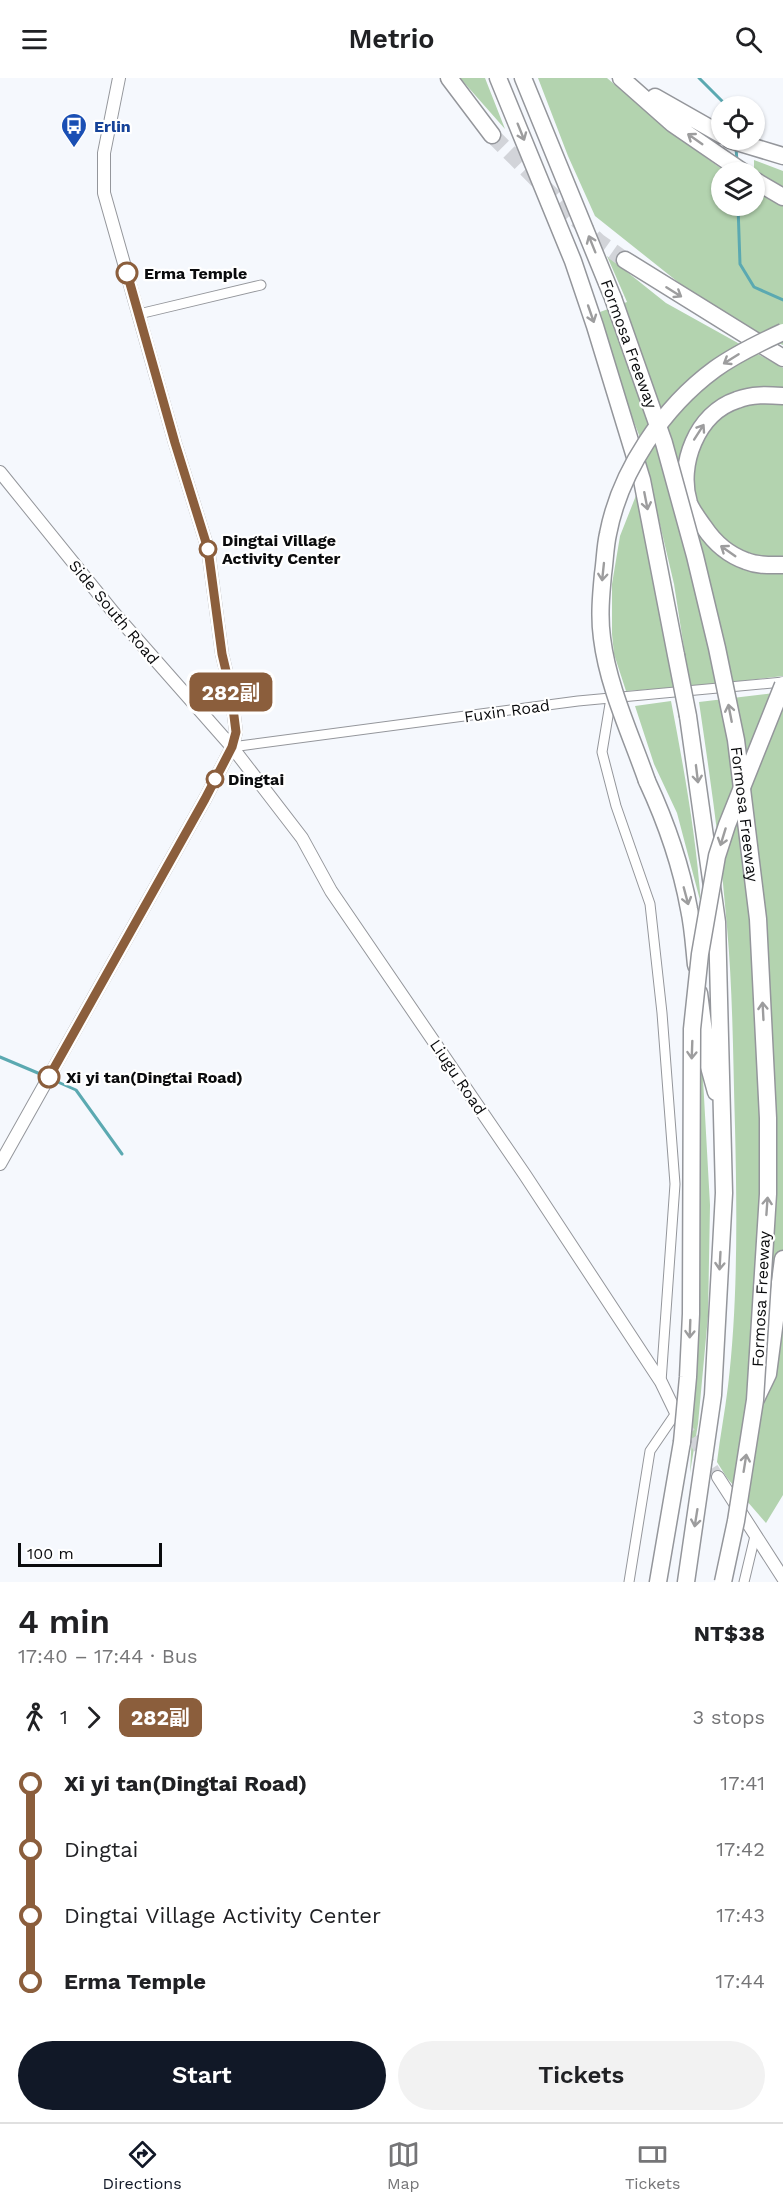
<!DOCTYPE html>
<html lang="en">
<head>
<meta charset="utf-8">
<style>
	body { margin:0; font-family:"Work Sans","Noto Sans TC",sans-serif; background:#f2f2f2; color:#202124; height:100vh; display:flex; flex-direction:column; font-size:22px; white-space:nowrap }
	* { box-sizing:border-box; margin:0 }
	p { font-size:20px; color:#757577 }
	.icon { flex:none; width:33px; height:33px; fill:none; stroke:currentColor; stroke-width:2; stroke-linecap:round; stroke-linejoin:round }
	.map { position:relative; height:1504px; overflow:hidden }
	.side { display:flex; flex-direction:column; background:#fff; flex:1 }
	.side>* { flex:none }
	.badge { padding:0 12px; border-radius:9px; font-size:21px; line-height:39px }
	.controls { position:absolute; left:711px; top:18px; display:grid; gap:12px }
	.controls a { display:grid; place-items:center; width:54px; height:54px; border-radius:50%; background:#fff; box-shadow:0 2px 4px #0004; font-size:30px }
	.scale { position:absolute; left:18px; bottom:15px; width:144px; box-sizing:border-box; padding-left:6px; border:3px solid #0a0b0d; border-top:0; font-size:16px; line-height:21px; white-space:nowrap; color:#0a0b0d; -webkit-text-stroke:4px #fff; paint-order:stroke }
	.map>.badge { position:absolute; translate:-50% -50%; box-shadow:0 0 0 3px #fff }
	.legs { display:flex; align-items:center; gap:9px; height:66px; padding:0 18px; font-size:20px }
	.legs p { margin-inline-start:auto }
	.head { display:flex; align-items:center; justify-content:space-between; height:102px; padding:0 18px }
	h1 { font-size:33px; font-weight:600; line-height:45px }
	.action { display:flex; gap:12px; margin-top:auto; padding:12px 18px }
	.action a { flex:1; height:69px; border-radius:36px; background:#111827; color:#fff; font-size:24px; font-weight:600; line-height:69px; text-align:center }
	.action a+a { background:#f2f2f2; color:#202124 }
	ul { padding:0 18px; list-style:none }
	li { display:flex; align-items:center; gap:21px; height:66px; font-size:22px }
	li i { display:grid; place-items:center; width:9px; height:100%; margin:0 8px; background:currentColor }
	li i::after { content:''; width:15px; height:15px; margin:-8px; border:4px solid; border-radius:50%; background:#fff }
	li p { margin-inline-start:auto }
	li:first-child i { background:linear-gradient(#0000 50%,currentColor 0) }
	li:last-child i { background:linear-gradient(currentColor 50%,#0000 0) }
	header { display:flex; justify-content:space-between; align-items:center; height:78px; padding:0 18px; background:#fff; font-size:27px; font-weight:600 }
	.tab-bar { display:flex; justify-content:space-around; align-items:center; height:84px; border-top:2px solid #e0e0e0; background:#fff; font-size:16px; color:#757577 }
	.tab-bar a { display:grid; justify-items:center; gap:3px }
	.tab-bar .active { color:#111827 }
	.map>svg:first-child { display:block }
</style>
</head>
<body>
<header><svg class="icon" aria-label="menu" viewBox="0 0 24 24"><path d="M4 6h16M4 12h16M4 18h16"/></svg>Metrio<svg class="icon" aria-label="search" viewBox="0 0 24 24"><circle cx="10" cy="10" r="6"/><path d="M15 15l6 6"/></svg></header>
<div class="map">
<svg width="783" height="1504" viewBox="0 0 783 1504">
	<rect width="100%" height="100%" fill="#f5f8fd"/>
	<!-- green -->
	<path fill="#b3d3af" d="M460,0H485L505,51Z
		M538,0H607L672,55L726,94H722V128H754V82L783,93V267L757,256L688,212L595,138L568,78Z
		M607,178L666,225L783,290V598L701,608L626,613L614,576L612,556V506L620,458L637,415L655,512L672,587L686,583L674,506L639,357L629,331L600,234L627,224Z
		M783,614V1417L766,1445L727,1400L717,1384C720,1359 725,1333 728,1308C738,1225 737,1133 735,1049C733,982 733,916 727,849C721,774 710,699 699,624Z
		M671,623C684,691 696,757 701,826L677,735L654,686L635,628Z
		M698,959L703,1001L710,1127L708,1238L698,1346L690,1395L697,1259Z"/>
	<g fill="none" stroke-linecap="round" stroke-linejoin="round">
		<!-- stream -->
		<path stroke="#5ba9b1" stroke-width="3" d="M699,0L727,28
			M736,69L737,84
			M738,128L740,186L754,209L783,222
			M0,979L45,998
			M51,1001L76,1012L122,1076"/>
		<!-- secondary-tunnel -->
		<path stroke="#d2d4d9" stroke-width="12" stroke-dasharray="12 6" stroke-linecap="butt" d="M683,1345L718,1399"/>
		<!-- highway-tunnel -->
		<path stroke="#d2d4d9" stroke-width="16" stroke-dasharray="16 8" stroke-linecap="butt" d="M492,57L598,163L625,182"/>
		<defs>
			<path id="street" d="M139,236L261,207
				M611,620L602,674L616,728L650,826L662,935L675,1106L661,1304
				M232,669L578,623L783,604
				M629,1504L650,1373L676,1335
				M744,1504L755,1458"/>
			<path id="secondary" d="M0,394L114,535L232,669L302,760L331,813L525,1097L661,1304L676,1335
				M0,1086L205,721L232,669L236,654L231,614L222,576L208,471L175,365L104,115V75L119,0
				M718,1399L783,1500"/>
			<path id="highway" d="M449,0L492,57
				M498,0L573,183L595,248L642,402L676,577
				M523,0L613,220
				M621,0L673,46L743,94
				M655,19L722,57
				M730,62L783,78
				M754,102L783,119
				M625,182L783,280
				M783,318C768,317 752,316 737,322C697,335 677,387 689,425C692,433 699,442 704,449C714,464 729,477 746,483C758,488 771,487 783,487
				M647,703C666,744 681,787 689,831C693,849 694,868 696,887
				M699,915L708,985L716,1014
				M756,1321L768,1296L783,1181
				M658,1504L682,1364
				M686,1504L713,1317L724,1115L717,844L688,638"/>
		</defs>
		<!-- street casing -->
		<use href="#street" stroke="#94969b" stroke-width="11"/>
		<!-- secondary casing -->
		<use href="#secondary" stroke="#94969b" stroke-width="14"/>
		<!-- highway casing -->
		<use href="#highway" stroke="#94969b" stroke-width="19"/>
		<!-- street -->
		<use href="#street" stroke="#fff" stroke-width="9"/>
		<!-- secondary -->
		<use href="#secondary" stroke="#fff" stroke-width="12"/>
		<!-- highway -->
		<use href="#highway" stroke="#fff" stroke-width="16"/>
		<defs>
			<g id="highway-bridge">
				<path id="s1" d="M613,220L664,365L695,478L717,570L736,662L758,841L768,1040V1116L755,1322L736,1443L723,1504"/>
				<path d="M676,577L688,638"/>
				<path d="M647,703C631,657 608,609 602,560C599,539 601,517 603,496C605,483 605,469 608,456C620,393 663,329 715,291C736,276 759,265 783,254"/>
				<path d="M682,1364L688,1299L691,1236L692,951L700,876L717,778L727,747L783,607"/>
			</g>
		</defs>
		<!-- highway-bridge casing -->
		<use href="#highway-bridge" stroke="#94969b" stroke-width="19" stroke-linecap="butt"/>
		<!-- highway-bridge -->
		<use href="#highway-bridge" stroke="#fff" stroke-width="16"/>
	</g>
	<!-- one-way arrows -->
	<defs><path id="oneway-shaft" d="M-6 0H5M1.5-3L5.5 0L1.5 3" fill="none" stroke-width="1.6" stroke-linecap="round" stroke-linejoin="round" transform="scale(1.5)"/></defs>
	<g stroke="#9d9d9e">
		<use href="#oneway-shaft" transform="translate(521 54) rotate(68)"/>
		<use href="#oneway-shaft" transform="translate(695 61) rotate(-145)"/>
		<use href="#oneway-shaft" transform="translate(592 166) rotate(-112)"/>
		<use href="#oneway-shaft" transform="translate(674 214) rotate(32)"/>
		<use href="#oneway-shaft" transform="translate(591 236) rotate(71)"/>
		<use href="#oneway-shaft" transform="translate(731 281) rotate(148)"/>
		<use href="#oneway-shaft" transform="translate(699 354) rotate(-57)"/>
		<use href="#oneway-shaft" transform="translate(646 423) rotate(79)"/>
		<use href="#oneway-shaft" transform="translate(728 473) rotate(-145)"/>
		<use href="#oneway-shaft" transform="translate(603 494) rotate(96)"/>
		<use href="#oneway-shaft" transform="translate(730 635) rotate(-101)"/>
		<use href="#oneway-shaft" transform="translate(697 696) rotate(83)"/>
		<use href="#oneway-shaft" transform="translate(723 759) rotate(107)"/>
		<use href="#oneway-shaft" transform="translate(686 818) rotate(75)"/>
		<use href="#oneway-shaft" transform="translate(763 933) rotate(-93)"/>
		<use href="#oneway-shaft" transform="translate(692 972) rotate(92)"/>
		<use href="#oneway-shaft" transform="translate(767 1128) rotate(-86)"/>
		<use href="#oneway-shaft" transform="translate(720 1183) rotate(93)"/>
		<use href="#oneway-shaft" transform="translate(690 1251) rotate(92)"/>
		<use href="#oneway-shaft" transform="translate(745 1385) rotate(-81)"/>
		<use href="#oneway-shaft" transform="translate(696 1440) rotate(99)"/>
	</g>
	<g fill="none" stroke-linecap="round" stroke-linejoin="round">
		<defs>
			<path id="line-1" d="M49,999L205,721L232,669L236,654L231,614L222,576L208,471L175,365L127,195"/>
		</defs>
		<!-- line-1 casing -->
		<use href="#line-1" stroke="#fff" stroke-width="14"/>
		<!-- line-1 -->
		<use href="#line-1" stroke="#8b5e3c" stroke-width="9"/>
	</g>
	<!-- icons -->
	<defs>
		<symbol id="bus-pin" viewBox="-11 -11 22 30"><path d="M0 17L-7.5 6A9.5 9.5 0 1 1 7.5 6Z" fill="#1a4fb4" stroke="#fff"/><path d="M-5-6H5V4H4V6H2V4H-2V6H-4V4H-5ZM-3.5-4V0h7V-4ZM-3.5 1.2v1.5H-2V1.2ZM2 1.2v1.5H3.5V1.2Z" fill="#fff"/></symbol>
	</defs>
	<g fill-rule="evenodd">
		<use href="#bus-pin" x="59" y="33" width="30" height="40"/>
	</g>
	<!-- markers -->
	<g fill="#fff" stroke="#8b5e3c" stroke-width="3">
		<circle cx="127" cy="195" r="10"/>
		<circle cx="208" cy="471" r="8"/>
		<circle cx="215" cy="701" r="8"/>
		<circle cx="49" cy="999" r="10"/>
	</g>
	<g text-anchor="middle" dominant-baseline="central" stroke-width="4.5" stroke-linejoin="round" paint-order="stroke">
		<!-- transit labels -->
		<g font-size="16" font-weight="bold" fill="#164399" stroke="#fff" text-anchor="start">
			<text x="94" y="48">Erlin</text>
		</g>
		<!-- stop labels -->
		<g font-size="16" font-weight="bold" fill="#0a0b0d" stroke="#fff" text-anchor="start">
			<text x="144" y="195">Erma Temple</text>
			<text x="222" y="462">Dingtai Village<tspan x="222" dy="18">Activity Center</tspan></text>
			<text x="228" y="701">Dingtai</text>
			<text x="66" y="999">Xi yi tan(Dingtai Road)</text>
		</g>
		<!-- street labels -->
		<g font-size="16" fill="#0a0b0d" stroke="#fff">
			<text transform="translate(629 266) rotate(70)">Formosa Freeway</text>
			<text transform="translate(114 534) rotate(50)">Side South Road</text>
			<text transform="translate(507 633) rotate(-8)">Fuxin Road</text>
			<text stroke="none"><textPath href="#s1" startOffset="534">Formosa Freeway</textPath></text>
			<text transform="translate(458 999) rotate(56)">Liugu Road</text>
			<text transform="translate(761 1221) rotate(-87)">Formosa Freeway</text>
		</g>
	</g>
</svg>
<div class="controls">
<a><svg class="icon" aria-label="locate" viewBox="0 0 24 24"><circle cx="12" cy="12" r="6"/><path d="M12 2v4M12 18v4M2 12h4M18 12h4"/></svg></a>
<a><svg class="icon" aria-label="layers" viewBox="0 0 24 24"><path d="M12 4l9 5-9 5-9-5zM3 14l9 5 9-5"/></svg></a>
</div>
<div class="scale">100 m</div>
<b class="badge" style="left:231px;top:614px;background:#8b5e3c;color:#fff">282副</b>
</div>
<section class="side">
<div class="head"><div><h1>4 min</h1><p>17:40 – 17:44 · Bus</p></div><b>NT$38</b></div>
<div class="legs"><svg class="icon" aria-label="walk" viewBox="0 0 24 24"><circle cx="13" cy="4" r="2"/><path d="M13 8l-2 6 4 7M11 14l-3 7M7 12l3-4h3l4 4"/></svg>1<svg class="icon" aria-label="forward" viewBox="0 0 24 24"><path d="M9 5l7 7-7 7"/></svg><b class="badge" style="background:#8b5e3c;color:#fff">282副</b><p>3 stops</p></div>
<ul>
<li><i style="color:#8b5e3c"></i><b>Xi yi tan(Dingtai Road)</b><p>17:41</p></li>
<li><i style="color:#8b5e3c"></i><span>Dingtai</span><p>17:42</p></li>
<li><i style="color:#8b5e3c"></i><span>Dingtai Village Activity Center</span><p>17:43</p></li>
<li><i style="color:#8b5e3c"></i><b>Erma Temple</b><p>17:44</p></li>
</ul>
<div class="action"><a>Start</a><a>Tickets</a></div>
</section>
<nav class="tab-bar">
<a class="active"><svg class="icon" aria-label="directions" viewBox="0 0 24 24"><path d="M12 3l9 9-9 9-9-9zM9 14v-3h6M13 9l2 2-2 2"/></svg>Directions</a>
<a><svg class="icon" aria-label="map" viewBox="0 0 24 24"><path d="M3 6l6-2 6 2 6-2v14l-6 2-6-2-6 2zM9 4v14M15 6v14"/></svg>Map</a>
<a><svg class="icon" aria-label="tickets" viewBox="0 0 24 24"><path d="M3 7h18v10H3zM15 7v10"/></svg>Tickets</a>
</nav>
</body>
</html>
